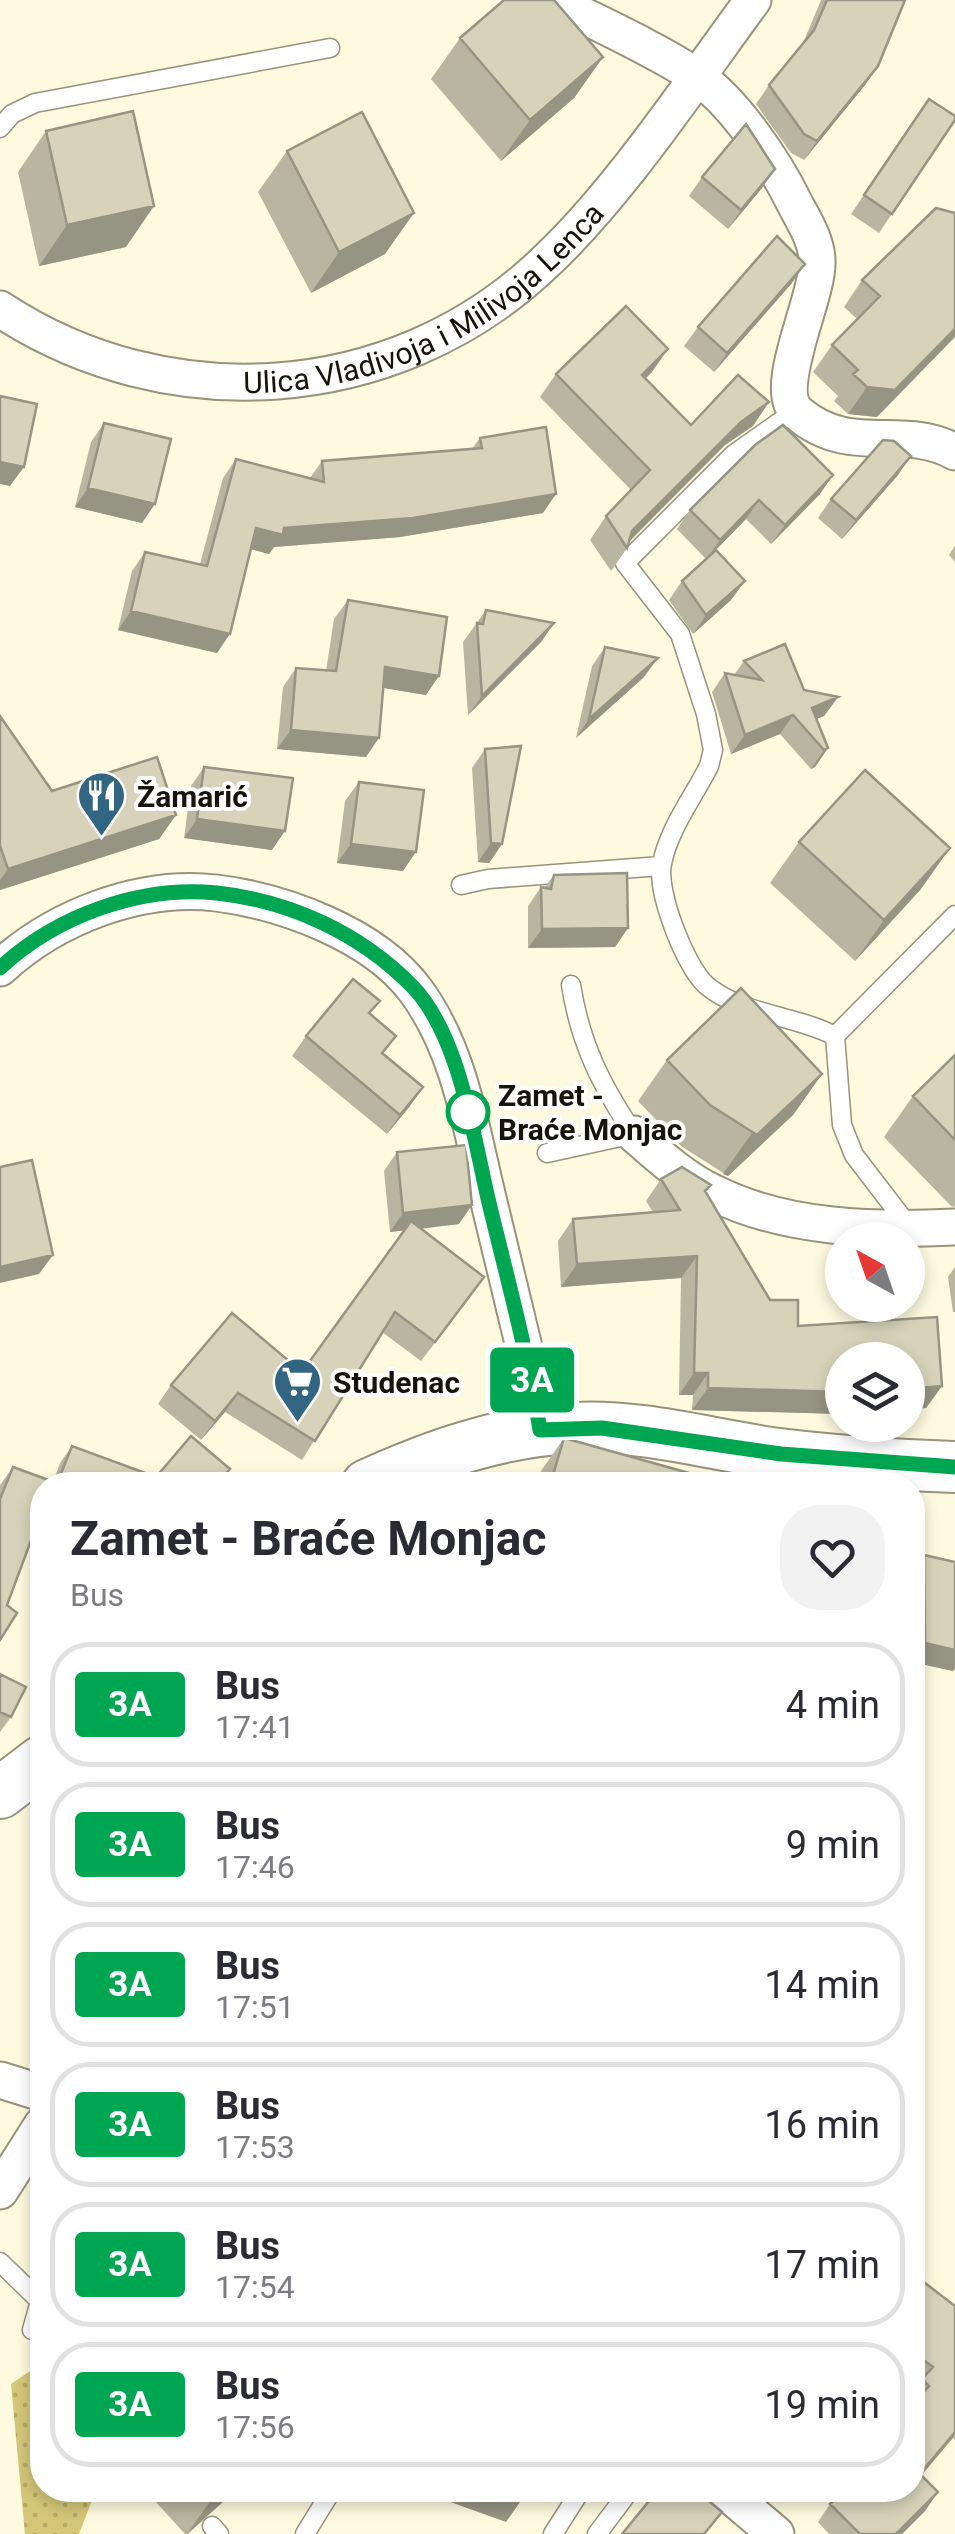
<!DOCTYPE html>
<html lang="en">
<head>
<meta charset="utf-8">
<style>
	body { margin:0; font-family:Roboto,sans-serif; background:#f2f2f3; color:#2b2b33; height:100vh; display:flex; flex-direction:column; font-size:38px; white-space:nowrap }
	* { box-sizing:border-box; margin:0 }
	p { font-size:32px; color:#7c7c81 }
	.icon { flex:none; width:55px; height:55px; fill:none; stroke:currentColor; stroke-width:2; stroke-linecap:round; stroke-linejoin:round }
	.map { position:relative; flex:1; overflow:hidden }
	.drawer { position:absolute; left:30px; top:1472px; width:895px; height:1030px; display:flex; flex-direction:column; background:#fff; border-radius:40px; box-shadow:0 5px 15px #0003 }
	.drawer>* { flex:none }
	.badge { padding:0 20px; border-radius:8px; font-size:35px; line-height:65px }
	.needle { width:65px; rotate:320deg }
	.controls { position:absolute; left:825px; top:1222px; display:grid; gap:20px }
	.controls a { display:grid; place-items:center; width:100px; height:100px; border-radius:50%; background:#fff; box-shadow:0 5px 15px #0003; font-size:50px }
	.map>.badge { position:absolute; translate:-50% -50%; box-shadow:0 0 0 5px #fff }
	.round { display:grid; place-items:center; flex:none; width:105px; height:105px; border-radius:40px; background:#f2f2f3 }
	.headline { display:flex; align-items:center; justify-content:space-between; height:170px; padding:0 40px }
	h1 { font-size:48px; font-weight:700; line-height:75px }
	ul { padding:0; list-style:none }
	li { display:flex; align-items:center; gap:30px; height:125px; margin:0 20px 15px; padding:0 20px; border:5px solid #e1e1e2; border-radius:40px }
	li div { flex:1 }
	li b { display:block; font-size:38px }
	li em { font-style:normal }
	li .badge { min-width:110px; font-weight:700; text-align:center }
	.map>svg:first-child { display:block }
</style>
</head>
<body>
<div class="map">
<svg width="955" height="2534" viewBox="0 0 955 2534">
	<defs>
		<pattern id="park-dots" width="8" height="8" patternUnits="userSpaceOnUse" patternTransform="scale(2.5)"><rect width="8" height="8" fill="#d4c778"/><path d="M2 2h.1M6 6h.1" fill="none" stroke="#b5aa66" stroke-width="1.8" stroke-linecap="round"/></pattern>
	</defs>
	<rect width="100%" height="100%" fill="#fdfae0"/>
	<!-- park -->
	<path fill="url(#park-dots)" d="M42,2363V2490H96L79,2534H25L11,2384Z"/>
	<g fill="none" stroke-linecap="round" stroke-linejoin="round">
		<defs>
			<path id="service" d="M0,128L12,114L35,103L330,48
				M795,411L734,454L625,563L680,634L706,714L713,750L709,766C694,796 668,830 662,864C656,891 685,966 706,985C741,1015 795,1015 835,1036L842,1125L854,1155L910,1228
				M461,885L488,879L661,866
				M835,1036L955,915
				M547,1153L634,1134C601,1085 580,1043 571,985
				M0,2262L40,2301L32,2330
				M212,2526L219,2534
				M305,2534L332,2490
				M553,2534L581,2490
				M597,2534L630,2490"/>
			<g id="minor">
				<path d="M552,0C599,24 649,46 693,74C733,99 775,163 795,204C804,221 817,241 817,261C819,297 770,389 798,413C850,458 904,423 955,452"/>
				<path id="s1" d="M0,309C167,419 392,405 540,267C616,198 691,84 753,0"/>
				<path d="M0,968C55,917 140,884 216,893C282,901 374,934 416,991C458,1048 470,1122 486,1190C501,1253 517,1317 532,1381L540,1430"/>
				<path d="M634,1134C659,1156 684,1179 714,1193C786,1229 876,1231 955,1227"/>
				<path d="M0,2080L42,2093"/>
				<path d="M0,2191L42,2125"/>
				<path d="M724,2490L776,2534"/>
			</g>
			<path id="secondary" d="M367,1485C433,1455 501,1431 573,1428C642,1424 711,1445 779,1454C837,1461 897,1465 955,1467
				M0,1793L42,1761"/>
		</defs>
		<!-- service casing -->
		<use href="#service" stroke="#97937c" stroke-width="21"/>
		<!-- minor casing -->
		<use href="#minor" stroke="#97937c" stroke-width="39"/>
		<!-- secondary casing -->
		<use href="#secondary" stroke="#97937c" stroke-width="54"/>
		<!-- service -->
		<use href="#service" stroke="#fff" stroke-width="18"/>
		<!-- minor -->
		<use href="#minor" stroke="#fff" stroke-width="35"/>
		<!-- secondary -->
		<use href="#secondary" stroke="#fff" stroke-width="50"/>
	</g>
	<!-- wall -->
	<path fill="#b8b5a0" d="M821,0H905L878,66L865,85L804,160L791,153L756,104L769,85L803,43Z
		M460,38L603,57L574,98L501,161L431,79Z
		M929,99L955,120L879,233L851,214Z
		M46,131L126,247L39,266L18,172Z
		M287,151L385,254L311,293L258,192Z
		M702,177L762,188L728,229L689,196Z
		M936,208L877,417L848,414L834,401L838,396L813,372L832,345L857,319L844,307L862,280Z
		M792,283L714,372L684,346L698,327Z
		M652,372L645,378L691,425L753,426L725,445L629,541L627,548L611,571L590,540L606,516L631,490L540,397L556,374Z
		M104,423L142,523L75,507L91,442Z
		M480,438L543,513L400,537L274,547L269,554L251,549L217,653L118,630L132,571L145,552L200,564L223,478L236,459L310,478L322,461L472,449Z
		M755,445L820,494L771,544L746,519L714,552L731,600L693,634L669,600L682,581L706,559L677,529L690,510Z
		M898,475L842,539L818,518L831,499Z
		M955,546V562L949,555Z
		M348,600L426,695L384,688L366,757L277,749L283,687L296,668L326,671L334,619Z
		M486,610L554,623L541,642L468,715L463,642Z
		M605,647L644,677L576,738L592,666Z
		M744,661L804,690L838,697L824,716L816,719L828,748L815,767L811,769L780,734L731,754L712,692L725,673L734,675Z
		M0,716L52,791L176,815L159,839L0,890Z
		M485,749L502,844L489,863L478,862L472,768Z
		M204,767L272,850L184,838L191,786Z
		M359,782L403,871L337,863L345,801Z
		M799,842L921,889L855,961L770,883Z
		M554,875L628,928L615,947L528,948V906L541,887L544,888Z
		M380,1001L370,1014L396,1036L383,1054L410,1106L387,1134L292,1056L306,1036Z
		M955,1055V1207L951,1206L884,1137L913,1096Z
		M667,1060L822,1074L793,1115L728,1176L681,1146L638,1101Z
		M397,1152L459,1224L420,1229L471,1296L421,1361L382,1332L302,1460L225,1412L201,1440L158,1404L171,1385L302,1372L404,1230L390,1232L384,1171Z
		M661,1179L711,1185L706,1192L770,1300L798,1326L942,1386L926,1408L842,1360V1414L692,1410L693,1395H679L681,1278L561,1287L558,1241L573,1219L653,1212L646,1201Z
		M955,1267V1312H953L948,1277Z
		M564,1438L727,1485H537L541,1471Z
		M72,1446L156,1477L219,1485H42L7,1605L0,1640V1485L13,1467L53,1482L60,1463Z
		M924,1555L953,1671L912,1662V1571Z
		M0,1674L11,1717L0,1732Z
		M912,2273L955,2306V2440L953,2438L921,2476L938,2492L925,2511L902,2534H829L818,2522L830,2504L912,2490L914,2403L912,2401V2393L918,2384L912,2380Z
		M145,2490H236L188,2534H185Z"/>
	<!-- shaded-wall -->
	<path fill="#969482" d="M603,57L574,98L501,161L530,120Z
		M878,66L865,85L804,160L817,141Z
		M775,169L762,188L728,229L741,210Z
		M154,206L126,247L39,266L67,225Z
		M414,213L385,254L311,293L339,252Z
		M805,264L792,283L714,372L727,353Z
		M955,329V337L877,417L848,414L867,387Z
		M668,349L652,372L626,398L642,375Z
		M769,402L753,426L725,445L626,545L632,531L741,422Z
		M911,456L898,475L842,539L856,520Z
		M0,462L24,467L10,486L0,484Z
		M833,475L820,494L771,544L785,525Z
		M88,488L155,504L142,523L75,507Z
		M556,494L543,513L400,537L274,547L269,554L243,547L256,528H284Z
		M759,500L746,519L707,559L720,540Z
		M745,581L731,600L693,634L706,615Z
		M131,611L230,634L217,653L118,630Z
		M554,623L541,642L468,715L482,696Z
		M658,658L644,677L576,738L589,719Z
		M385,667L439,676L426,695L372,686Z
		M838,697L824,716L802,725L812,708Z
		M793,715L780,734L731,754L745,735Z
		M291,730L379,738L366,757L277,749Z
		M828,748L815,767L811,769L824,750Z
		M176,815L159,839L0,890V880L8,869Z
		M197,819L285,831L272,850L184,838Z
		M491,843L502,844L489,863L478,862Z
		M351,844L416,852L403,871L337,863Z
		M950,848L921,889L855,961L884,920Z
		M628,928L615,947L528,948L542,929Z
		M822,1074L793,1115L728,1176L723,1174L752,1133Z
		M423,1087L410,1106L387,1134L400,1115Z
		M472,1205L459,1224L390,1232L403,1213Z
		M53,1255L39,1274L0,1283V1267Z
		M697,1256L681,1278L561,1287L577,1264Z
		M694,1373H708L693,1395H679Z
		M942,1386L926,1408L908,1410V1389Z
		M708,1388L842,1392V1414L692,1410Z
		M238,1393L225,1412L201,1440L215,1421Z
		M925,1643L955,1650V1669L953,1671L912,1662Z
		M955,2432V2435L912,2486L920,2474Z
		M218,2490H236L187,2534Z
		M417,2490H510L525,2495L506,2522Z
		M938,2492L925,2511L902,2534H896Z"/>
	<!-- building -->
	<path fill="#d6d3ba" stroke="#969482" stroke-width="2.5" d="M504,0H554L603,57L530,120L460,38Z
		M827,0H905L878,66L817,141L804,134L769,85L814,30Z
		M929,99L955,116V120L892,214L864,195Z
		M133,111L154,206L67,225L46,131Z
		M362,112L414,213L339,252L287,151Z
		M746,124L775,169L741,210L702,177Z
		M936,208L955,213V329L895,390L867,387L853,374L858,370L832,345L880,296L862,280Z
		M777,236L805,264L727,353L698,327Z
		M626,306L668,349L642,375L691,425L738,375L769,402L741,422L632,531L627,548L606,516L650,470L556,374Z
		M0,396L37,404L24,467L0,462Z
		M104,423L171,439L155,504L88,488Z
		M783,425L833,475L785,525L759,500L720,540L690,510L755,445Z
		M546,427L556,494L413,518L284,528L283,535L256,528L230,634L131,611L145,552L207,566L236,459L324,482L322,461L482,448L480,438Z
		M883,440L894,441L911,456L856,520L831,499Z
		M716,550L745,581L706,615L682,581Z
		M348,600L447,617L439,676L385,667L379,738L291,730L296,668L336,671Z
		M486,610L554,623L482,696L477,623L483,624Z
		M785,644L804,690L838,697L812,708L828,748L824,750L793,715L745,735L725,673L762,680L744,661Z
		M605,647L658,658L589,719Z
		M0,716L52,791L157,757L176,815L8,869L0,846Z
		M521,746L502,844L491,843L485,749Z
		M204,767L293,778L285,831L197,819Z
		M865,770L950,848L884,920L799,842Z
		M359,782L424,790L416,852L351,844Z
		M627,873L628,928L542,929L541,887L551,889L554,875Z
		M353,979L380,1001L369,1013L396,1036L382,1053L423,1087L400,1115L306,1036Z
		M741,988L822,1074L757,1135L710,1105L667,1060Z
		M955,1055V1140L913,1096Z
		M466,1145L472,1205L403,1213L397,1152Z
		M32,1160L53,1255L0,1267V1167Z
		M682,1167L711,1185L705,1191L770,1300H798V1326L937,1317L942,1386L908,1389V1360H842V1392L708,1388V1373H694L697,1256L577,1264L573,1219L680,1210L661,1179Z
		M411,1221L484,1277L435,1342L395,1312L315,1441L238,1393L215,1421L171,1385L232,1313L302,1372Z
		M191,1436L230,1469L216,1485H69L58,1481L72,1446L156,1477Z
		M564,1438L728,1484L727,1485H550Z
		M13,1467L54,1482L52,1485H42V1511L7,1605L17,1613L0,1640V1499Z
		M924,1555L955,1562V1650L925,1643Z
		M0,1674L26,1687L11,1717L0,1712Z
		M912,2273L955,2306V2432L920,2474L938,2492L896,2534H860L830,2504L844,2490H912V2405L929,2386L922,2379L933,2367L912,2352Z
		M510,2490H527L525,2495Z
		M658,2490H696L722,2512L704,2534H622Z"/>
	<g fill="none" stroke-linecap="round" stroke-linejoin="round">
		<defs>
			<path id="line" d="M0,968C56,916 140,885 217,893C290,901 360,933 412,986C461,1036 474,1142 490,1207C508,1281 528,1355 540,1430L602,1428L781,1454L955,1467"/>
		</defs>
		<!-- line casing -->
		<use href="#line" stroke="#fff" stroke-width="22"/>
		<!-- line -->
		<use href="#line" stroke="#00a651" stroke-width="15"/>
	</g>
	<!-- icons -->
	<defs>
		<symbol id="restaurant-pin" viewBox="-11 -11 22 30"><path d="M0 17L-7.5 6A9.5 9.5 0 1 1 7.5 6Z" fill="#316581" stroke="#fff"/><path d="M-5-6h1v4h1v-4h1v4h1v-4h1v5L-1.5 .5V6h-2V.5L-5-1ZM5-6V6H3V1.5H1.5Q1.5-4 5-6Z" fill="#fff"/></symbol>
		<symbol id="supermarket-pin" viewBox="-11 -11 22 30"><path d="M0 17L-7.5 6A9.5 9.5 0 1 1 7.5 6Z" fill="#316581" stroke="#fff"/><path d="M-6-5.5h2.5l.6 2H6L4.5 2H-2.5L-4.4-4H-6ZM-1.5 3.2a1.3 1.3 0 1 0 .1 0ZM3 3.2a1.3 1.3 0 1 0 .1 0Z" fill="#fff"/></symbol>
	</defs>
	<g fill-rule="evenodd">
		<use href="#restaurant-pin" x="74" y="768" width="55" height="75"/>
		<use href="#supermarket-pin" x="270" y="1354" width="55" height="75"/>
	</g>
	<!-- markers -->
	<circle fill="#fff" stroke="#00a651" stroke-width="5" cx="468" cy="1112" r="20"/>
	<g text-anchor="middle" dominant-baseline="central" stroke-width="8" stroke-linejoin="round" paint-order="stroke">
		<!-- street labels -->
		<g font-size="30" fill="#15130a" stroke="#fff">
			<text stroke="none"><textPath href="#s1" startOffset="462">Ulica Vladivoja i Milivoja Lenca</textPath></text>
		</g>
		<!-- poi labels -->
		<g font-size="30" font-weight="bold" fill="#15130a" stroke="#fff" text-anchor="start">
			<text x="137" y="796">Žamarić</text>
			<text x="333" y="1382">Studenac</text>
		</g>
		<!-- stop labels -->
		<g font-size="30" font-weight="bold" fill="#15130a" stroke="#fff" text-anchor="start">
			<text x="498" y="1095">Zamet -<tspan x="498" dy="34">Braće Monjac</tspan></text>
		</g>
	</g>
</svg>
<div class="controls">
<a><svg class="needle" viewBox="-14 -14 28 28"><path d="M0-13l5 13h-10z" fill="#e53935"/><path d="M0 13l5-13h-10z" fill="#7c7c81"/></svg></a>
<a><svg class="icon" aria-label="layers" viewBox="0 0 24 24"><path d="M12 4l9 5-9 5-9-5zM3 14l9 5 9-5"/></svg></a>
</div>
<b class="badge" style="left:532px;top:1380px;background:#00a651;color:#fff">3A</b>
<section class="drawer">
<div class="headline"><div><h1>Zamet - Braće Monjac</h1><p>Bus</p></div><a class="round"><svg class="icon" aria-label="heart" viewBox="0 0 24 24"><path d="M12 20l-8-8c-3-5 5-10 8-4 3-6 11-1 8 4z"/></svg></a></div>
<ul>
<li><span class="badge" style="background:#00a651;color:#fff">3A</span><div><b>Bus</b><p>17:41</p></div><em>4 min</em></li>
<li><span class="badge" style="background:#00a651;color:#fff">3A</span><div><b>Bus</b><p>17:46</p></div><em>9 min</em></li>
<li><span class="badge" style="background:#00a651;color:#fff">3A</span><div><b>Bus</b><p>17:51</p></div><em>14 min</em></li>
<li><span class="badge" style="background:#00a651;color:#fff">3A</span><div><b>Bus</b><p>17:53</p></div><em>16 min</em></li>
<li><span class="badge" style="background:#00a651;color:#fff">3A</span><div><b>Bus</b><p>17:54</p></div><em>17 min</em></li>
<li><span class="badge" style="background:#00a651;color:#fff">3A</span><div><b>Bus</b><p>17:56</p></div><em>19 min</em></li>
</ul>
</section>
</div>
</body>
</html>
